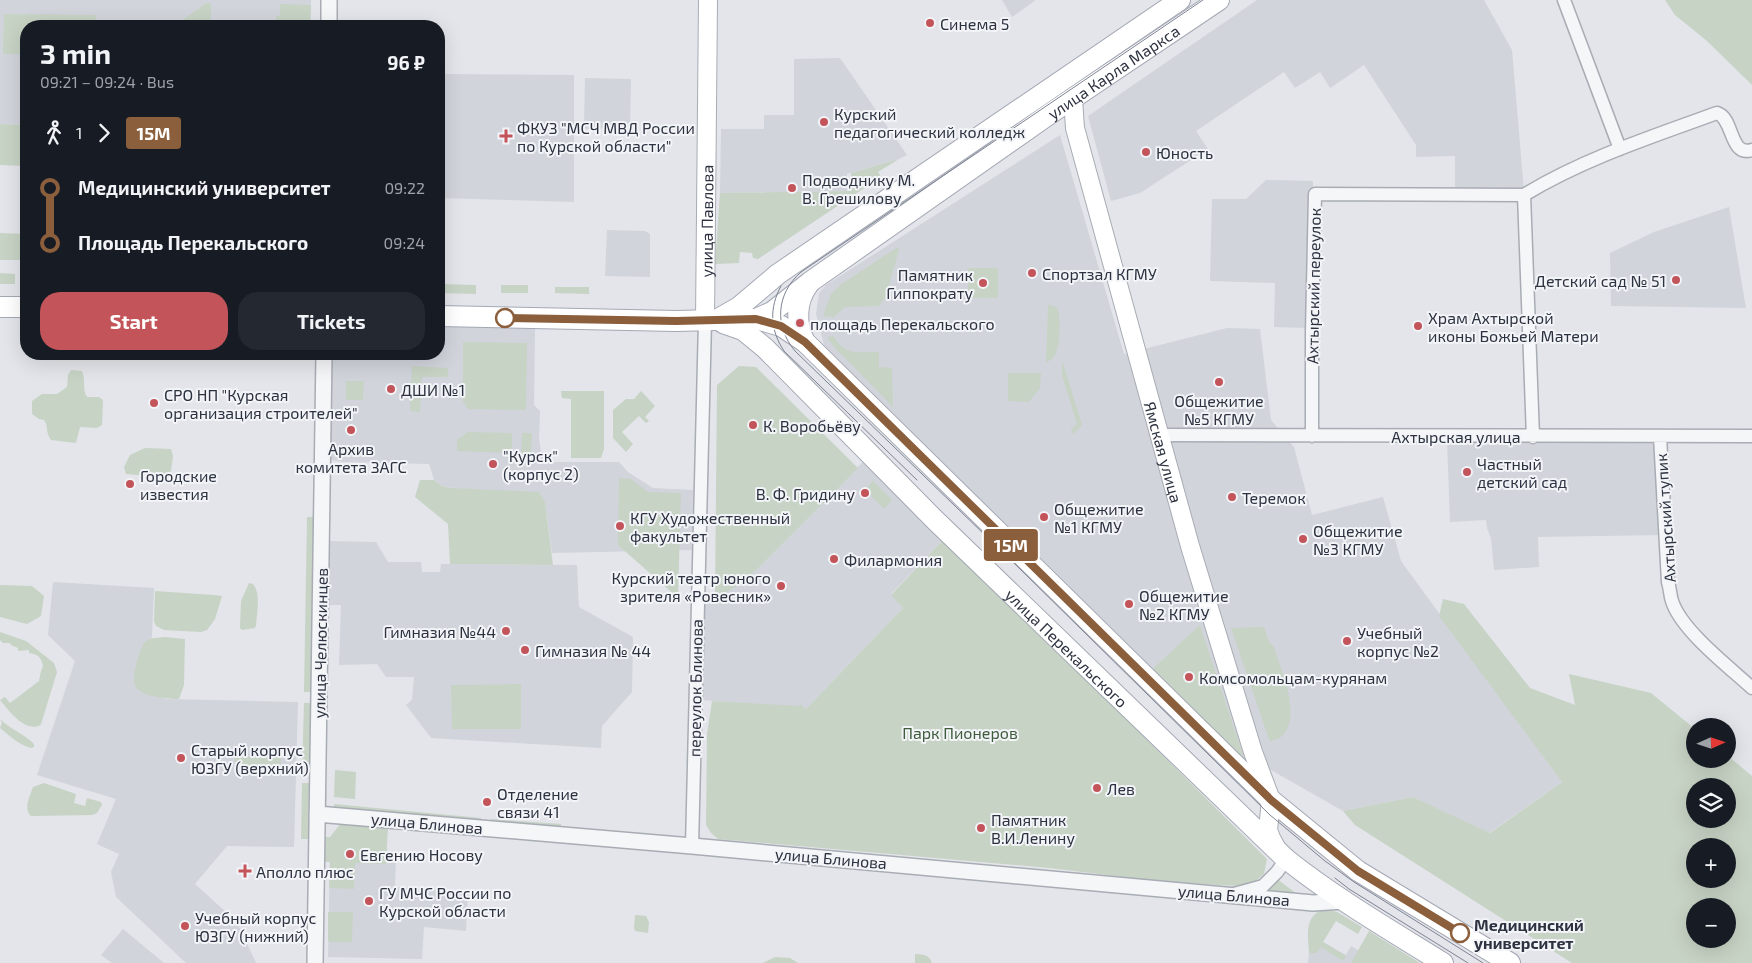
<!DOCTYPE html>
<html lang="en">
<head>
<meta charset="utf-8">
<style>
	body { margin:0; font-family:"Exo 2",sans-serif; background:#242831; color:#f1f3f6; height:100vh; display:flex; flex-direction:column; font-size:19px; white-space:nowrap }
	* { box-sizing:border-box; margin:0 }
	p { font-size:16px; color:#9ea1a6 }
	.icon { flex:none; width:28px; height:28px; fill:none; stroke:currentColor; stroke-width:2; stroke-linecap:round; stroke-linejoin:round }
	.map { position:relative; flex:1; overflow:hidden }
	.panel { position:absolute; left:20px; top:20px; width:425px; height:340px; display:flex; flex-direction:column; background:#171b24; border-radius:20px; box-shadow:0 5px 20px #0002 }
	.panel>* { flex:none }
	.badge { padding:0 10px; border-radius:4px; font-size:18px; line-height:32px }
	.needle { width:32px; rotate:87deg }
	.controls { position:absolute; left:1686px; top:718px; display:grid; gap:10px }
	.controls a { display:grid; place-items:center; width:50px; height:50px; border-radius:50%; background:#171b24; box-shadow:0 5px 20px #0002; font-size:25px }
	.map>.badge { position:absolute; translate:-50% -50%; box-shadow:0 0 0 2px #fff }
	.legs { display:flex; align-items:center; gap:8px; height:55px; padding:0 20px; font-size:16px }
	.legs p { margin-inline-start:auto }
	.overview { display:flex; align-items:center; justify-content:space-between; height:85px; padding:0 20px }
	h1 { font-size:28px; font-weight:700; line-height:38px }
	.action { display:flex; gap:10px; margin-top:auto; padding:10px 20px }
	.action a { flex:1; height:58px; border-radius:20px; background:#c2545a; color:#fff; font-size:20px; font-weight:700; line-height:58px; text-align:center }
	.action a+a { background:#242831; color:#f1f3f6 }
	ul { padding:0 20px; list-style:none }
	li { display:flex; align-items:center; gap:18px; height:55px; font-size:19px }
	li i { display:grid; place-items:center; width:8px; height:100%; margin:0 6px; background:currentColor }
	li i::after { content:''; width:12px; height:12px; margin:-6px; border:4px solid; border-radius:50%; background:#171b24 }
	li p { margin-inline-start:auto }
	li:first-child i { background:linear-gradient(#0000 50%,currentColor 0) }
	li:last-child i { background:linear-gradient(currentColor 50%,#0000 0) }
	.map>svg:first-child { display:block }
</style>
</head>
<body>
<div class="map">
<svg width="1752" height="963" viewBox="0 0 1752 963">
	<rect width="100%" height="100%" fill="#e3e5ea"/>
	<!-- built -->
	<path fill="#d1d4db" d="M0,0H311L310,26H26V125L0,124Z
		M1002,0H1036L1012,17Z
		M1257,0H1484L1512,50L1524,191L1455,192V156L1416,157V145L1364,65L1330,88L1320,72L1295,88L1284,72L1196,131L1208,149L1140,193L1111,201L1088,116Z
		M840,58L907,155L899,159L847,174V191L720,193L721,129H764V115H794V59Z
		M439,74L574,75V202L439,198Z
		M585,78L631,79L630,128L584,129Z
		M1060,135L1124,354L1227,328L1260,329L1271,420L1294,447L1312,515L1383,497L1401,561L1562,782L1489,833L1413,797L1343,811L1271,770L1245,761L1200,626L1150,671L843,368L824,345L816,314L819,293L826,285Z
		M1266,180L1313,181L1310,328L1274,327L1275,283L1210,281L1212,199H1246Z
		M1729,207L1746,308L1611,306L1610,253L1654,232Z
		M607,230L645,231L650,234V277L605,276Z
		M439,326L535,329L534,405L540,411L539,439L541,452H546V462H619L628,472L653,488L693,490L692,550L552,553L545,502L441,486L434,480L429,464L343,462L330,460L331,354H439Z
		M1447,440H1486L1532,443H1657L1661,535L1538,537L1539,567L1494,570L1491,538L1487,528L1486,520L1450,522Z
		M864,461L943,540L891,594L903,608L806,709L703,700L705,596L715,598Z
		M328,541L376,542L388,562H421L422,572H440L441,564L577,565L579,607L633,637L632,692L602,726L601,748L431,738L406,705L412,700L414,677H386L377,664L339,665L341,605H327Z
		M53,582L154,588L152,636L139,688L166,699L298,702L294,847L227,846L195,884L237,922L256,963H186L116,897L111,872L119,854L97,844L116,799L37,775L75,661L48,635Z
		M330,853L396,856L395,887L468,892L466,931L424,927L422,959L328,957Z
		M123,929L164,963H112L101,955Z
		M1323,942L1346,955L1351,946L1380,963H1308L1309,953H1317Z"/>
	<!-- green -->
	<path fill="#c7d3c5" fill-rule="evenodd" d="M1665,0H1752V85L1707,41L1675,15Z
		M206,3H211V26H175Z
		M280,4L311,5L310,26H276V16H280Z
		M4,14L96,15V26H26V54H3Z
		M0,124L26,125V166L0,165Z
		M899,159L878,172L881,177L758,259L753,258L752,253L740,252L739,263L715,264L720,193L851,191V173Z
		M0,233L26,234V260H0Z
		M898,247L899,250L885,298L879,306L845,307L834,317L823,316L831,294L840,285Z
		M968,268H998V298H968Z
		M0,273L15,274V284H0Z
		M439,284L476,285V294L439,293Z
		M501,285H528V293H501Z
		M555,287H589V294L555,293Z
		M1048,305C1051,305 1053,305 1056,307C1062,311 1060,348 1055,355C1053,358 1049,361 1046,363Z
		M833,336C846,356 857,352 879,352V367L892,368L893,407L835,348L827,337Z
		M463,342L527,343L526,410L468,409L463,402Z
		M1062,360L1082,425L1073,434L1071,429L1077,424L1062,375Z
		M412,366L448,368V377H422L420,412L410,411Z
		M739,366L756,367L858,468L743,583L715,598L717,385Z
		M71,370L82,371C86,380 82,390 87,397H99L103,400L102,425L97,428L80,427L76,443L51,440C45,432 49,427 44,420L39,419L32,414V401L42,394H57L67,387L68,375Z
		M1008,373H1041L1040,388L1029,402L1008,401Z
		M346,381H364L363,400H346Z
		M561,391H604V449L601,458H571V399L562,398Z
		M641,391L655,406L645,417L649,421L646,423L639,416L622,432L633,444L626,452L613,438V410L626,399H634Z
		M468,432L512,433V453L457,451V440Z
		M522,433H532L531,454H521Z
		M145,448L171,449L173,456L171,471L164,477L126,474L124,467L130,455Z
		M619,478L631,479L648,492L681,493L678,598L618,545Z
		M420,480H434L441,486L452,488L539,492L545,502L553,565L450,564L448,524L415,497Z
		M873,481L892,500L884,509L865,490Z
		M307,517H314L311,692H304Z
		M943,540L948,542L1267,859L1264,874L1253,883L1241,886L1217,885L1149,880L1049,868L718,839L711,833L706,825L707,734L712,701L799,706V703L806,709L903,608L891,595Z
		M249,583L253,584C261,593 257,613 256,625L255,628L242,630L240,628L241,601Z
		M0,585L32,586L44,596L41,616L27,624L0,617Z
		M155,591L214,595L222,596L215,619L207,630L201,632L164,630L156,626L154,621Z
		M1443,599L1464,604L1530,688L1575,705L1569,674L1651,693L1695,729V759H1728V756L1752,776V963H1572L1355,825L1343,811L1413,797L1490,833L1562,782L1439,616ZM1695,786H1728V819H1695ZM1728,846V879H1695V846ZM1695,906H1728V939H1695Z
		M1200,625L1245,761L1150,671Z
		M1264,627L1269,642L1274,647C1281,670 1303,717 1281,737C1279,739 1273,740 1270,742L1231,628Z
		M0,632L26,641L54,663L57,672L41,724L39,726C24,731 9,711 0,700L5,697L10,703L39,681L41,671L43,667C42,658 38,654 29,653V650L18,651V648L11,645L10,643H3L0,640Z
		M165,637L185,639L184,685L179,699C169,699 141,697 135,686C131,678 140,646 146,641C152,637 159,638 165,637Z
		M521,684V729H452L451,685Z
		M304,703H311L310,775H302Z
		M0,719C10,729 24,734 34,744V747L31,748C19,745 10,736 0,728L2,723Z
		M235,756H281V766L235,765Z
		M335,770L356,772L355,799L334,797Z
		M44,783L76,794L74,803L85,806L87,798L101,802L102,805L97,813L92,815L31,816C23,808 30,796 33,787Z
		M302,783H309L308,839H301Z
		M334,804L481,818V823L334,811Z
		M491,819L561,824V830L490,824Z
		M341,823L388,827L386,864L355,863L354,889L329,888L330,862H322L323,837H330Z
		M1277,879L1297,894V896L1267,891V888Z
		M1324,909L1337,912L1362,927L1358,934L1336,921L1323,942L1346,956L1343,961L1321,947L1317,953H1309C1308,935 1304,916 1324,909Z
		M328,912H353L352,942H329L328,940Z
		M635,915L646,916L649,922L648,933L635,931L634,928Z
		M1369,931L1420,963H1351Z
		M915,954C924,955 929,954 932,963H915Z
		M775,957L790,958L798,963H763Z"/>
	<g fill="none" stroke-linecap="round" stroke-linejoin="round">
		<defs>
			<path id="minor" d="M1564,0L1620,149
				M1159,435L1752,436
				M1312,436V332L1315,194L1524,195
				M1660,436L1668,582C1670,588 1670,595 1672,601C1681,630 1729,667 1752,688
				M1533,437L1524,195C1583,159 1651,137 1717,113C1734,118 1729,157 1752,150
				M692,846L705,321
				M1234,894L1263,886L1277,872L1286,859"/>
			<path id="tertiary" d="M329,26V0
				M317,814L692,846L1313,903L1344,901
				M315,963L324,354"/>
			<g id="secondary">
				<path id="s1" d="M1073,99L1075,128L1190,546L1253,752L1271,800L1268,830L1271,838L1277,849"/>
				<path id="s2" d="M705,321L708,0"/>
			</g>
			<g id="primary">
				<path d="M0,307H26"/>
				<path d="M439,316L676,321L756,319L781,326L805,342L1271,800L1358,871L1510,963"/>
				<path d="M718,319L739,307L778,274L1180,0"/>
				<path id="s3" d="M756,319L772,312L810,282L1048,115L1219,0"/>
				<path id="s4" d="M723,323L743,330L765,348L935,520L1286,859C1335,898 1390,930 1443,963"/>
				<path d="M805,342C795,324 796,301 808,285"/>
			</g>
		</defs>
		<!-- minor casing -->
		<use href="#minor" stroke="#a8acb4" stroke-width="15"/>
		<!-- tertiary casing -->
		<use href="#tertiary" stroke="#a8acb4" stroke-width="18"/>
		<!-- secondary casing -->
		<use href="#secondary" stroke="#a8acb4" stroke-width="20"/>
		<!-- primary casing -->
		<use href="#primary" stroke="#a3a8b4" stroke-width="22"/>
		<!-- minor -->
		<use href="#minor" stroke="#f5f6f8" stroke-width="12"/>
		<!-- tertiary -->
		<use href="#tertiary" stroke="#f5f6f8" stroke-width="15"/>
		<!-- secondary -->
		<use href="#secondary" stroke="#fff" stroke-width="18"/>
		<!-- primary -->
		<use href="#primary" stroke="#fff" stroke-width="20"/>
		<!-- tram -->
		<path stroke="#7e8392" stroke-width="1" d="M1203,0L801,272C776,294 774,326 795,351L1019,568L1270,815L1325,861L1354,882L1483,963
			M781,286C769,308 770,330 784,351L917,480
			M1335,878L1349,889L1468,963"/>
	</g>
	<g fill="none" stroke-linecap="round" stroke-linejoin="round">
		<defs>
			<path id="line-1" d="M505,318L676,321L756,319L781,326L805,342L1271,800L1358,871L1460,933"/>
		</defs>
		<!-- line-1 casing -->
		<use href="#line-1" stroke="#fff" stroke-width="11"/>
		<!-- line-1 -->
		<use href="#line-1" stroke="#8b5e3c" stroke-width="8"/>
	</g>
	<!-- markers -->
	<g fill="#c2545a" stroke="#f2f4f7" stroke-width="2">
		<circle cx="930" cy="23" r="5"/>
		<circle cx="824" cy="122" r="5"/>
		<path d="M503.5 128.5h5v5h5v5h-5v5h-5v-5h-5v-5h5z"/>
		<circle cx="1146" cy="152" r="5"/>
		<circle cx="792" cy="188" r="5"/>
		<circle cx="1032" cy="273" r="5"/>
		<circle cx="1676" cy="280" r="5"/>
		<circle cx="983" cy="283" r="5"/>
		<circle cx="800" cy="323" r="5"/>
		<circle cx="1418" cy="326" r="5"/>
		<circle cx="1219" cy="382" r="5"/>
		<circle cx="391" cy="389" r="5"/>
		<circle cx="154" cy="403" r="5"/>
		<circle cx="753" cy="425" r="5"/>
		<circle cx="351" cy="430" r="5"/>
		<circle cx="493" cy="464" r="5"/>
		<circle cx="1467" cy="472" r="5"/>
		<circle cx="130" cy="484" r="5"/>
		<circle cx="865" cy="493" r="5"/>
		<circle cx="1232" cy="497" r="5"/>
		<circle cx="1044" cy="517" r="5"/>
		<circle cx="620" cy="526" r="5"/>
		<circle cx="1303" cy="539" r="5"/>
		<circle cx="834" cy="559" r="5"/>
		<circle cx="781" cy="586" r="5"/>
		<circle cx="1129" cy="604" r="5"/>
		<circle cx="506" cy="631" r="5"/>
		<circle cx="1347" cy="641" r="5"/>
		<circle cx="525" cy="650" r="5"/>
		<circle cx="1189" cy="677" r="5"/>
		<circle cx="181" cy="758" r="5"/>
		<circle cx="1097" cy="788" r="5"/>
		<circle cx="487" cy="802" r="5"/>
		<circle cx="981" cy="828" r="5"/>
		<circle cx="350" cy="854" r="5"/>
		<path d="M242.5 863.5h5v5h5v5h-5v5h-5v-5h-5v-5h5z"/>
		<circle cx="369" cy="901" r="5"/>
		<circle cx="185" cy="926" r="5"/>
	</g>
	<g fill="#fff" stroke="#8b5e3c" stroke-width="2.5">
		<circle cx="505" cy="318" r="9"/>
		<circle cx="1460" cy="933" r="9"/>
	</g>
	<g text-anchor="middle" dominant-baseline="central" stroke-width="4" stroke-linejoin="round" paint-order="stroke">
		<!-- poi labels -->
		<g font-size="16" fill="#2c3240" stroke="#f2f4f7" text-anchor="start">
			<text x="940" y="23">Синема 5</text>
			<text x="834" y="113">Курский<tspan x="834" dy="18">педагогический колледж</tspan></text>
			<text x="517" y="127">ФКУЗ "МСЧ МВД России<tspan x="517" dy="18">по Курской области"</tspan></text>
			<text x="1156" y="152">Юность</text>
			<text x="802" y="179">Подводнику М.<tspan x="802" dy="18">В. Грешилову</tspan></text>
			<text x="1042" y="273">Спортзал КГМУ</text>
			<text x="973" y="274" text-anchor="end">Памятник<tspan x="973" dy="18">Гиппократу</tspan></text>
			<text x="1666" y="280" text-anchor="end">Детский сад № 51</text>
			<text x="1428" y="317">Храм Ахтырской<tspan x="1428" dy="18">иконы Божьей Матери</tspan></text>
			<text x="810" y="323">площадь Перекальского</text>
			<text x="401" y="389">ДШИ №1</text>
			<text x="164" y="394">СРО НП "Курская<tspan x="164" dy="18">организация строителей"</tspan></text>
			<text x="1219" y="400" text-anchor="middle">Общежитие<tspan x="1219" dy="18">№5 КГМУ</tspan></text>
			<text x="763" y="425">К. Воробьёву</text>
			<text x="351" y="448" text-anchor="middle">Архив<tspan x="351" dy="18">комитета ЗАГС</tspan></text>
			<text x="503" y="455">"Курск"<tspan x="503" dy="18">(корпус 2)</tspan></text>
			<text x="1477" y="463">Частный<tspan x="1477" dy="18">детский сад</tspan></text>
			<text x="140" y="475">Городские<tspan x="140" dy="18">известия</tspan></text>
			<text x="855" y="493" text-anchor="end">В. Ф. Гридину</text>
			<text x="1242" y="497">Теремок</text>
			<text x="1054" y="508">Общежитие<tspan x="1054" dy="18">№1 КГМУ</tspan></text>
			<text x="630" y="517">КГУ Художественный<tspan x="630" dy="18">факультет</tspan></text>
			<text x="1313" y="530">Общежитие<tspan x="1313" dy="18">№3 КГМУ</tspan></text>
			<text x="844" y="559">Филармония</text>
			<text x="771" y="577" text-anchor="end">Курский театр юного<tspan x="771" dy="18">зрителя «Ровесник»</tspan></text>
			<text x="1139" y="595">Общежитие<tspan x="1139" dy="18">№2 КГМУ</tspan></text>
			<text x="496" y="631" text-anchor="end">Гимназия №44</text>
			<text x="1357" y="632">Учебный<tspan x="1357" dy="18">корпус №2</tspan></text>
			<text x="535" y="650">Гимназия № 44</text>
			<text x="1199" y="677">Комсомольцам-курянам</text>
			<text x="191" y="749">Старый корпус<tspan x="191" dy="18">ЮЗГУ (верхний)</tspan></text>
			<text x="1107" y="788">Лев</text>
			<text x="497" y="793">Отделение<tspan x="497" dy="18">связи 41</tspan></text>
			<text x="991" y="819">Памятник<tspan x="991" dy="18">В.И.Ленину</tspan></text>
			<text x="360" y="854">Евгению Носову</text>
			<text x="256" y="871">Аполло плюс</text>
			<text x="379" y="892">ГУ МЧС России по<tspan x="379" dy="18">Курской области</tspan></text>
			<text x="195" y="917">Учебный корпус<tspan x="195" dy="18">ЮЗГУ (нижний)</tspan></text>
		</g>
		<!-- street labels -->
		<g font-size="16" fill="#2c3240" stroke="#f2f4f7">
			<text stroke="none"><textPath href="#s3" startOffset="435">улица Карла Маркса</textPath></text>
			<text stroke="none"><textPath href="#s2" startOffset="100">улица Павлова</textPath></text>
			<text transform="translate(1313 286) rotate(-89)">Ахтырский переулок</text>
			<text x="1456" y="436">Ахтырская улица</text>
			<text stroke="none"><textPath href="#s1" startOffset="365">Ямская улица</textPath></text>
			<text transform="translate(1665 518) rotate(-94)">Ахтырский тупик</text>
			<text transform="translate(320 643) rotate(-89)">улица Челюскинцев</text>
			<text stroke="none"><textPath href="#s4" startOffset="475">улица Перекальского</textPath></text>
			<text transform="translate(695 688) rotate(-89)">переулок Блинова</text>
			<text transform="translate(427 823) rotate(5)">улица Блинова</text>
			<text transform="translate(831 858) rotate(5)">улица Блинова</text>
			<text transform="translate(1234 895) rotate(5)">улица Блинова</text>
		</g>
		<!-- park labels -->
		<g font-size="16" fill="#3e5b3b" stroke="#f2f4f7">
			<text x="960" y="732">Парк Пионеров</text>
		</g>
		<!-- stop labels -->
		<g font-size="16" font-weight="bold" fill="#2c3240" stroke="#f2f4f7" text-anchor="start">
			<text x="1474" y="924">Медицинский<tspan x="1474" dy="18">университет</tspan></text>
		</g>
	</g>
</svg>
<div class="controls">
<a><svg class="needle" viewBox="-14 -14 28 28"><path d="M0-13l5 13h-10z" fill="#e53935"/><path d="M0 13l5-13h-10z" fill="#9ea1a6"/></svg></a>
<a><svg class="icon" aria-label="layers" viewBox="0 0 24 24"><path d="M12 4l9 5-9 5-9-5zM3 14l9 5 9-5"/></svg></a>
<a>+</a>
<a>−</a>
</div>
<b class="badge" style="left:1011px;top:545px;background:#8b5e3c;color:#fff">15М</b>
<section class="panel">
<div class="overview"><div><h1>3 min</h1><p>09:21 – 09:24 · Bus</p></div><b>96 ₽</b></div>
<div class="legs"><svg class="icon" aria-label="walk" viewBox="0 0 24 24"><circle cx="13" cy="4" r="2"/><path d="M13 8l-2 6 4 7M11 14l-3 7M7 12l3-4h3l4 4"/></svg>1<svg class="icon" aria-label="forward" viewBox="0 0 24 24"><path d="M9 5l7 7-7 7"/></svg><b class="badge" style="background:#8b5e3c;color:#fff">15М</b></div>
<ul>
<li><i style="color:#8b5e3c"></i><b>Медицинский университет</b><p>09:22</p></li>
<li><i style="color:#8b5e3c"></i><b>Площадь Перекальского</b><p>09:24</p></li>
</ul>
<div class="action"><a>Start</a><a>Tickets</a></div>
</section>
</div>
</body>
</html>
